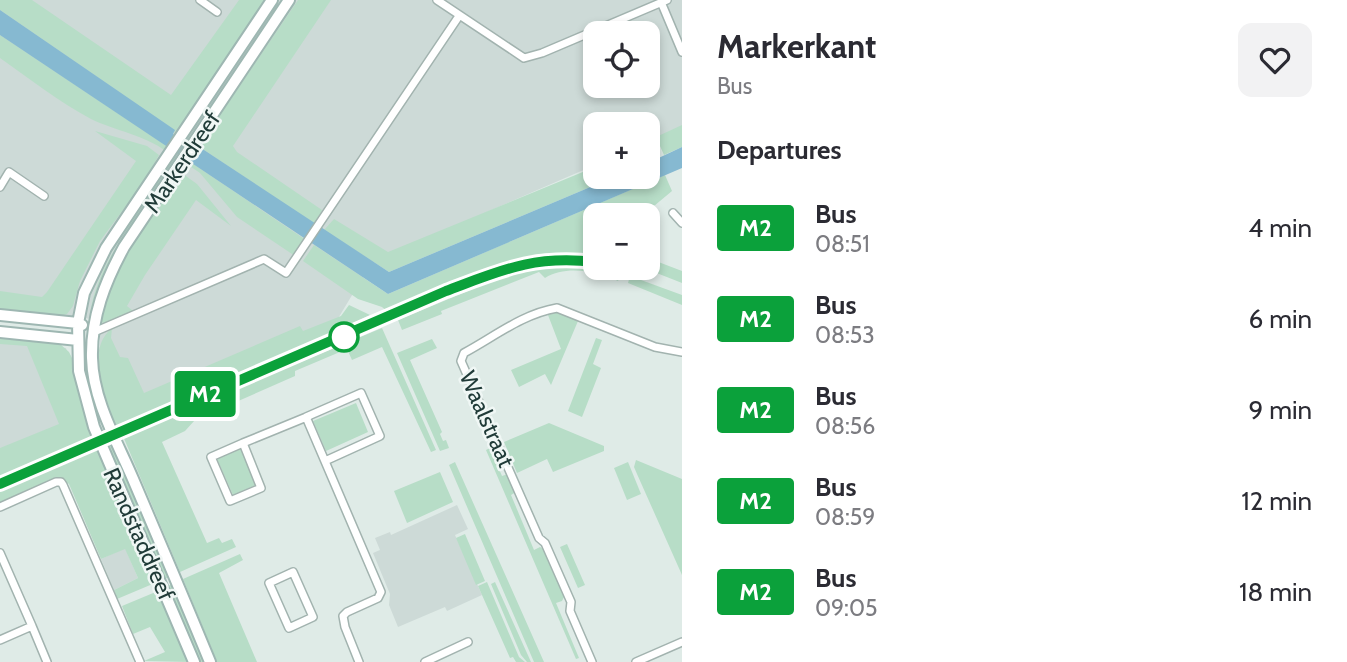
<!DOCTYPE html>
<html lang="en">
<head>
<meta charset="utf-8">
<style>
	body { margin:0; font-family:Cabin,sans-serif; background:#f2f2f3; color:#2b2b33; height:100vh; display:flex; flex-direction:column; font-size:26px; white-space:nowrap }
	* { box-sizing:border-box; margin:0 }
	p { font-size:23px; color:#7c7c81 }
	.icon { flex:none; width:38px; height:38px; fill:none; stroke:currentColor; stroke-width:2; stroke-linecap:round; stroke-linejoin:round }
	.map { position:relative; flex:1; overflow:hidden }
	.drawer { display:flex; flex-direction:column; background:#fff; width:665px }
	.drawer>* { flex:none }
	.badge { padding:0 14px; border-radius:5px; font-size:24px; line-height:46px }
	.controls { position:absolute; left:583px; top:21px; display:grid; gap:14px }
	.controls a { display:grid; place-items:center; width:77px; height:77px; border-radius:14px; background:#fff; box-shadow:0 4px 10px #0003; font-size:35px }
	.map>.badge { position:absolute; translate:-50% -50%; box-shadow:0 0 0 4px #fff }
	h2 { padding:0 35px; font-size:26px; line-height:63px }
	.round { display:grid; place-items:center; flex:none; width:74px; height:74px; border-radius:14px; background:#f2f2f3 }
	.head { display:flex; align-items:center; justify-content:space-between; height:119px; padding:0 35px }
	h1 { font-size:33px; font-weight:800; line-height:52px }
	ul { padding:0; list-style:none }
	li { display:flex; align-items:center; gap:21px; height:91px; padding:0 35px }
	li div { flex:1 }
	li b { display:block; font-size:26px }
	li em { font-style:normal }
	li .badge { min-width:77px; font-weight:700; text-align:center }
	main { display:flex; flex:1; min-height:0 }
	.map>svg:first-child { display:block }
</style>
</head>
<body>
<main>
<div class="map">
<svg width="682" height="662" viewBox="0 0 682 662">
	<rect width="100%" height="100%" fill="#dfebe7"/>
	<!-- built -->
	<path fill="#cddad7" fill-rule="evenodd" d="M0,0H682V127L648,142V124H595V165L372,262L328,335L117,423L100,356V320L0,308ZM595,33H648V86H595Z
		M0,338L66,348L88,419L0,459Z
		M457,505L468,529L455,535L482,595L447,611L445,607L398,627L389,605L390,594L373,553L380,550L375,538L390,532L391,535Z
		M125,548L138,578L114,590L101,559Z"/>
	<!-- green -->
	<path fill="#b7ddc7" d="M0,0H32L171,95L239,0H268L187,118L173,134L174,130L0,10Z
		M298,0H331L233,146L237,152L322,210L316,225L201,148L211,128Z
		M0,35L167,146L166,151C144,135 116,131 91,119C59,102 30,79 0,58Z
		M682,125V147L664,155L656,137Z
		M95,131L147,146L159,155L144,182L100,241L80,281L73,306L67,314L57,317L0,310V291L42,297L47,292L136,161Z
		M180,155L306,240L295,256L237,217L200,173L178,158L108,267L92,315L90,313C95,283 108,259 124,234C141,207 155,181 175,156L178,158Z
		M595,167V177H614L389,272L324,230L334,219L388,252Z
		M183,174L197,184L231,226L196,200L145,275L127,306L133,311L103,323L101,321C104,271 152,212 183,174Z
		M665,175L672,191L654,206L648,218V215H595V256L547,253L513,260L389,313L382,307L358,299L303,261L314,245L388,294Z
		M648,258L682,271V283L644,268H648Z
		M572,262L595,265V268H609L622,271L618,281C596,271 566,265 545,278L539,272L441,311L442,314L402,330L398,320L523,268L545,263Z
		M630,276L682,295V305L628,283Z
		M349,305L370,315L328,335V339L115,426C105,398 84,351 112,328L111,338L120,357L128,358L144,393L300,326L303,331L341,316Z
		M558,311L578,321L551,385L545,374L519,387L511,370L561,349L548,315Z
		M382,328L436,450L431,452L382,347L352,360L347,349L295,371V376L195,420L185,431L162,442L207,543L219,538L222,543L232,539L236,547L180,572L123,436Z
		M0,337L60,344L69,352L73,360L80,398L95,437L0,478V448L59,424L27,346L0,344Z
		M596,338L602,340L593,364L601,368L582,417L568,411Z
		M432,339L437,348L410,360L442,432L440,434L443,441L446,440L449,448L440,451L397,353Z
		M356,403L368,432L326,451L313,421Z
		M549,423L604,446V451L553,472L547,459L517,473L504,442Z
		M110,442L117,454L170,577L164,579L107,445Z
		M98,447L155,583L117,599L114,590L138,578L125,549L101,559L69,484L60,478L54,479L0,503V490Z
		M241,448L256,485L233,495L217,459Z
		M490,448L502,476L508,474L516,492L511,495L534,550L540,547L545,550L565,595L562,601L556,603L579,658L576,659L486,450Z
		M636,460L682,479V575L637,474L634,467Z
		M455,462L544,662H534L449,465Z
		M628,462L641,494L627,500L614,468Z
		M440,472L453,502L407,523L394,491Z
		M465,534L485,581L476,585L456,538Z
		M567,544L585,585L578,588L560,547Z
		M240,554L243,560L219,573L257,662H217L183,579Z
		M487,582L519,657L525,662H516L513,657L510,658L478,586Z
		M495,582L531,662H527L521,655L491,584Z
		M173,584L207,662H198L167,586Z
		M158,591L190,662L144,661L165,652L150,627L133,634L122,606Z"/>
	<!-- water -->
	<path fill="#86b9d1" d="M0,10L175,130L173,134L198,151L201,148L389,272L614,177H648V163L682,147V168L388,294L0,35Z"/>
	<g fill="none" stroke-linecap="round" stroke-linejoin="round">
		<defs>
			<path id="street" d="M200,0L217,12
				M437,0L524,58L542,53L667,0
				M661,2L682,52
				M0,187L9,172L44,196
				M673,213L682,223
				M94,332L264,259L286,273L459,16
				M243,443L261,488L230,501L211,457Z
				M243,443L309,416
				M325,461L380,436L361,393L306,417L381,592L378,598L347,612L343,616L345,627L359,662
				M0,507L56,482H61L63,485L140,662
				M0,553L32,626
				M293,572L313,617L289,628L269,583Z
				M0,640L32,626L47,662
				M425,662L468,642
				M592,662L570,611L571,602L545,543L539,538L461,361L464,353C494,337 522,314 557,308L655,347L682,352
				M636,662L682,642"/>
			<path id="secondary" d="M0,315L78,323L82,325
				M0,332L78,340
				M194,662L94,427L79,371L78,323L84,293L106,248L272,0
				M210,662C185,601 159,540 133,479C117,441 93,401 92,358C91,317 105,282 124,247L289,0"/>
		</defs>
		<!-- street casing -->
		<use href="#street" stroke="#a2b3af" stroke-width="10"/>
		<!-- secondary casing -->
		<use href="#secondary" stroke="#9eb7b2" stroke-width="14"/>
		<!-- street -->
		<use href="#street" stroke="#fff" stroke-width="7"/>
		<!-- secondary -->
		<use href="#secondary" stroke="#fff" stroke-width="10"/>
	</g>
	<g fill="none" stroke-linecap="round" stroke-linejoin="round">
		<defs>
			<path id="line" d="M0,484L446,291C502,270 533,255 595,262"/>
		</defs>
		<!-- line casing -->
		<use href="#line" stroke="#fff" stroke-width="16"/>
		<!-- line -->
		<use href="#line" stroke="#0ba13b" stroke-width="10"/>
	</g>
	<!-- markers -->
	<circle fill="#fff" stroke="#0ba13b" stroke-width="3.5" cx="344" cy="337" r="14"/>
	<g text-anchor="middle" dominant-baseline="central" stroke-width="5" stroke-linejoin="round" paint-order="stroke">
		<!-- street labels -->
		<g font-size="23" fill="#203b38" stroke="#f0f7f5">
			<text transform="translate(182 162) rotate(-56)">Markerdreef</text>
			<text transform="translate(487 419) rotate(66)">Waalstraat</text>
			<text transform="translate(139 534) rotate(66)">Randstaddreef</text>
		</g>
	</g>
</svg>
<div class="controls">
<a><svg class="icon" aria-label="locate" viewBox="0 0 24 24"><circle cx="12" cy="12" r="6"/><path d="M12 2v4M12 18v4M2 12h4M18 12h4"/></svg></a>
<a>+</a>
<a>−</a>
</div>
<b class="badge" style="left:205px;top:394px;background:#0ba13b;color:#fff">M2</b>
</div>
<section class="drawer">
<div class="head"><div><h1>Markerkant</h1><p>Bus</p></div><a class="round"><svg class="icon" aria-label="heart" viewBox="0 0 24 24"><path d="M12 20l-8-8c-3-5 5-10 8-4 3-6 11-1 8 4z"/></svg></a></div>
<h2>Departures</h2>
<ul>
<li><span class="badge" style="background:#0ba13b;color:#fff">M2</span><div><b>Bus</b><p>08:51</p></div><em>4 min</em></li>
<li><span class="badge" style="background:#0ba13b;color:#fff">M2</span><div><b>Bus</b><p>08:53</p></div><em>6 min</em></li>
<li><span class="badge" style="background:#0ba13b;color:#fff">M2</span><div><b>Bus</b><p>08:56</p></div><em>9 min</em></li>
<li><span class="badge" style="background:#0ba13b;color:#fff">M2</span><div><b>Bus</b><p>08:59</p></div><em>12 min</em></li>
<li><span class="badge" style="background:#0ba13b;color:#fff">M2</span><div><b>Bus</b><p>09:05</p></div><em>18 min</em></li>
</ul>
</section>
</main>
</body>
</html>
